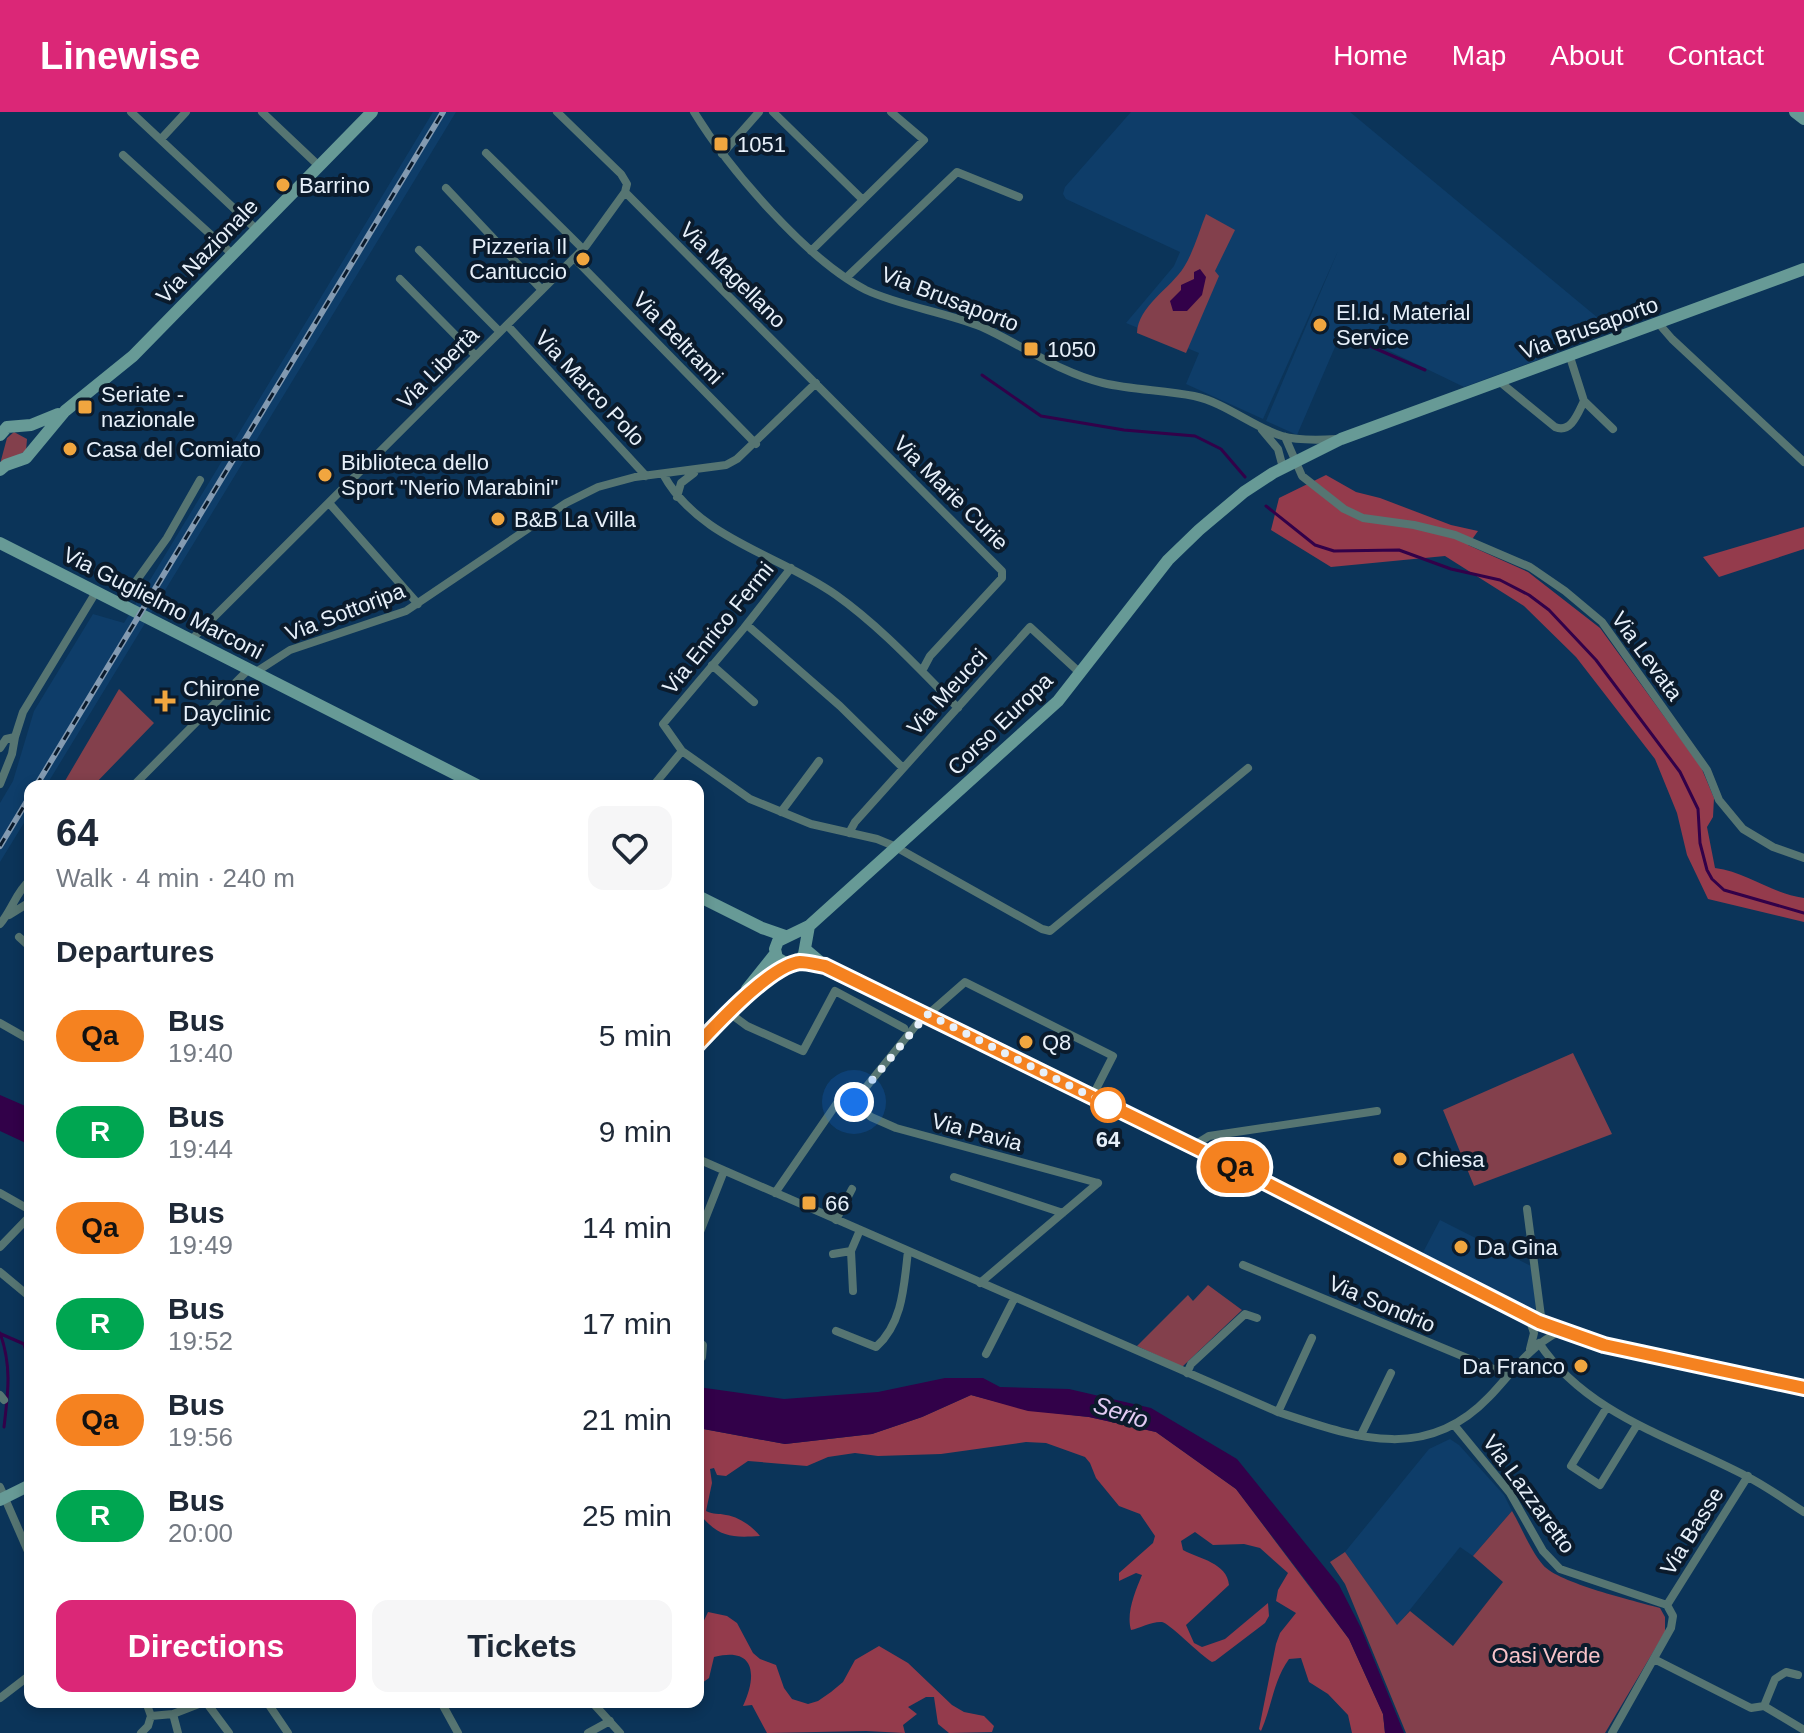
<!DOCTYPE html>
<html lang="en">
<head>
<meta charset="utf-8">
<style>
	body { margin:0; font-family:Arial,sans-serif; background:#f6f6f7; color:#1f2937; height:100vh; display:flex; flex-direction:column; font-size:30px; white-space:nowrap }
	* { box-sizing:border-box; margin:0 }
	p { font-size:26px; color:#747a83 }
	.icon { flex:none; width:44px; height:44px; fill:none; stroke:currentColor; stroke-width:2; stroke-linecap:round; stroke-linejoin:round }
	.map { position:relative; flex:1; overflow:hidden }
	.details { position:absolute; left:24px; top:668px; width:680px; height:928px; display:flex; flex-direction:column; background:#fff; border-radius:16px; box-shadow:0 4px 12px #0003 }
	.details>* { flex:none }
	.badge { padding:0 16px; border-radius:26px; font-size:28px; line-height:52px }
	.you { position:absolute; width:40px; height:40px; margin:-20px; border:6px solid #fff; border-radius:50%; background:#1a73e8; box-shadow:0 0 0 12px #1a73e833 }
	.map>.badge { position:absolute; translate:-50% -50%; box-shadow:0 0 0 4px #fff }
	h2 { padding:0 32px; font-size:30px; line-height:72px }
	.round { display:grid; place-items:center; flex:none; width:84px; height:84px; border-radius:16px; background:#f6f6f7 }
	.headline { display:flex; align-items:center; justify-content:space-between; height:136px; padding:0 32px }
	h1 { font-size:38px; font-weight:800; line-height:60px }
	.action { display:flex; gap:16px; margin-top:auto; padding:16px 32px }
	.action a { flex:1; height:92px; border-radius:16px; background:#db2777; color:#fff; font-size:32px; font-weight:800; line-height:92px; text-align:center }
	.action a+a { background:#f6f6f7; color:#1f2937 }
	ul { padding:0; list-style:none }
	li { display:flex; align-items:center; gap:24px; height:96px; padding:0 32px }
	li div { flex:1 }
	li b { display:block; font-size:30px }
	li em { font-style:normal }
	li .badge { min-width:88px; font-weight:700; text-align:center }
	header { display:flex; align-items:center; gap:48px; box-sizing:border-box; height:112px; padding:0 40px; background:#db2777; color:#fff }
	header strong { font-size:38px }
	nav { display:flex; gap:44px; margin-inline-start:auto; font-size:28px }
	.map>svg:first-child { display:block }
</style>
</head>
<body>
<header>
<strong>Linewise</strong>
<nav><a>Home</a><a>Map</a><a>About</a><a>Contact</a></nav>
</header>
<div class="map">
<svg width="1804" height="1621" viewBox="0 0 1804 1621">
	<rect width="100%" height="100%" fill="#0b3459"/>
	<!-- built -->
	<path fill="#0e3d69" d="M433,0H456L46,674H30V701L0,750V691L13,669L34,599L93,502L124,511Z
		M1131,0H1350L1604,211L1535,249L1464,275L1348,219L1341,221L1297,323L1266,309L1338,139L1263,307L1186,272L1199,241L1126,211L1174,154L1180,140L1066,87L1063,82L1065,75Z
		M1440,1108L1533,1155L1536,1204L1420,1146Z
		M1450,1327L1459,1333L1504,1383L1512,1399L1473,1444L1460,1435L1397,1514L1345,1440L1429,1337Z"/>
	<!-- green -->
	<path fill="#83404c" d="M1206,102L1235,118L1215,159L1219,164L1186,241L1137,221C1138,194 1171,176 1184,155C1194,139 1199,119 1206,102Z
		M14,320L27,327L26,339L0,352L7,326Z
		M119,577L154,611L93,674H62Z
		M1573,941L1612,1022L1474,1074L1443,998Z
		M1208,1173L1242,1198L1182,1255L1137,1234L1188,1183L1193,1189Z
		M1512,1399C1522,1416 1530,1438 1543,1453C1558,1471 1635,1489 1660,1496L1665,1505V1520L1605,1621H1406L1345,1472L1330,1450L1345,1440L1397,1513L1410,1499L1453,1534L1503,1470L1473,1444Z"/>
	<!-- forest -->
	<path fill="#943b4c" d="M1326,363L1356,380L1380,386L1451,413L1478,419L1468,433L1528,460L1600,516L1701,655L1714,686L1713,705L1707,715L1715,756C1747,760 1772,782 1804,786V810L1708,787L1687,743L1677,701L1655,647L1576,545L1524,494L1445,444L1331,455L1271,418L1279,386Z
		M1804,415V437L1719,465L1703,445Z
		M971,1283L1028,1298L1089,1305L1156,1320L1236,1377L1349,1527L1383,1602L1385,1621H1352L1348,1603L1328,1582L1309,1570L1301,1546L1289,1547C1273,1569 1272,1595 1261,1619L1259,1617L1276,1532L1280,1521L1296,1501L1276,1489L1278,1478L1288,1461L1260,1436L1244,1432L1213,1433L1195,1420L1181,1429L1183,1438C1200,1447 1227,1451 1229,1473L1186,1513L1194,1531L1202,1535L1225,1527L1268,1491L1269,1504L1265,1511L1215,1549L1212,1550C1201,1544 1168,1510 1162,1510C1153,1509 1140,1516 1131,1518C1126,1501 1135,1480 1142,1463L1136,1461L1119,1469V1461L1153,1431L1155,1424L1140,1402L1119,1394L1096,1366L1090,1351L1085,1345L1046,1331L1026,1330L941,1342L878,1344L855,1341L828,1345L807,1354L748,1349L726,1364L717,1363L714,1356L710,1357L712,1371L706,1399C714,1403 718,1401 726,1403C739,1405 752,1414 760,1424C730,1426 718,1425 698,1400V1316L785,1332L872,1322L922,1305Z
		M708,1500L727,1504L737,1511L753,1541L760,1547L776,1553L784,1576L792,1587L808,1592L818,1589L831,1580L843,1570L855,1548L879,1534L908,1551L952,1593L964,1600L984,1604L994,1614L992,1620L949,1621L938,1612L934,1585H926L908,1595L917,1602L903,1613L905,1621L866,1619L767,1621L752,1593L743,1594C757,1564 756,1534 714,1545L709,1566L702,1571L698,1568V1533L701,1524L698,1521Z"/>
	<!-- water -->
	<path fill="#320149" d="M1200,157L1206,165L1202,183L1187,199H1173L1170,189L1181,178V173L1194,167V160Z
		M0,983L30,996V1033L0,1019Z
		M945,1266H983L1000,1275L1069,1277L1151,1296L1237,1347L1339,1473L1361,1516L1404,1621H1385L1383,1602L1349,1527L1310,1474L1236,1377L1156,1320L1089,1305L1028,1299L971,1283L922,1305L872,1322L785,1332L698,1316V1275L784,1287L878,1280Z"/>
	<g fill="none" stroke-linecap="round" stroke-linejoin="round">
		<!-- stream -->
		<path stroke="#320149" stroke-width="3" d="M1342,222L1425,258
			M982,263L1041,304L1124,318L1195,324L1221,337L1245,365
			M1266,394L1315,433L1334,439L1399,438L1451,457L1500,468L1529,483L1549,498L1596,548L1680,660L1698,697L1700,731L1707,758L1712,767L1724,778L1804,801
			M0,1221C12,1254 8,1281 4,1315
			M1,1222L24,1232L29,1250L30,1274"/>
		<!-- street -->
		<path stroke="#567572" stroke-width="8" d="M131,0L256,117
			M262,0L319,54
			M694,0C729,57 807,148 866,178C900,194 945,200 982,215C1022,233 1060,261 1103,271C1133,278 1164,278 1194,284C1226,291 1251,314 1282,324C1298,329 1320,328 1337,327
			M773,0L863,88
			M161,27L186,0
			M486,41L583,137
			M722,42L759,0
			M123,43L232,142
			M446,76L542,178
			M625,80L1002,459V466L930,544L922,559
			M419,138L500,220
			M811,139L924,28L891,0
			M574,146L756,332
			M846,166L957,60L1019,85
			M400,167L476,244
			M1659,212L1672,227L1804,350
			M507,213L646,364
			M1500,270L1555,315C1571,322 1578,301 1584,289L1570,245
			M1584,289L1613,317
			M1262,318L1278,337L1283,356
			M1285,325L1302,364L1344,397L1363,406L1414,413L1455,423L1530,455L1565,479L1602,510L1707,658L1719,688L1743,717L1773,735L1804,746
			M663,362C698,427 780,443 836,483C881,515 919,557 958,596
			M677,385L681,371L694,361
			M329,391L418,492
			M791,456L744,516L663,612L682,639L750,687L811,712L877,727L894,734L1042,817L1050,819L1248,656
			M119,493L167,426L200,368
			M747,513L840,594L903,656
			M191,528L586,134L625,80L627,72L621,62L557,0
			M712,553L754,590
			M256,560L290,538L406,499L566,391L598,375L635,365L726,353L737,347L816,271
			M0,636L6,627L15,625L23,600L96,480
			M0,672L12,642L15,625
			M133,674L249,557
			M653,674L682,639
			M781,700L819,649
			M849,721L855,710L1030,515L1079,560
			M9,803L30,790
			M0,812C12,798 16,780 30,768
			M19,825L30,835
			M728,900L747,914L803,939L835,879L904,916
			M0,911L30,928
			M854,990L871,1005L896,1016L1098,1071
			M1193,1034L1209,1024L1377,999
			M698,1047L1278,1300C1354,1325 1425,1352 1489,1285C1513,1260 1527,1236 1560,1219
			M954,1065L1063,1101
			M0,1081L30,1098
			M775,1081L844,981L846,980L854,990L917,912L965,870L1113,944L1092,985
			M1527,1097L1542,1212
			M836,1108L852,1077
			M698,1125L724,1059
			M0,1135L30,1104
			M833,1142L851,1139
			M1243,1153L1508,1263
			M0,1160L30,1185
			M980,1171L1098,1071
			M853,1179L851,1139L860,1118
			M1529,1206L1534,1221L1530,1237
			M836,1219L876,1235C903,1211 904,1173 908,1139
			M698,1230L703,1233L702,1245
			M1539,1231C1587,1303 1674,1326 1746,1364C1766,1374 1785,1388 1804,1400
			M986,1242L1014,1187
			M1187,1261L1191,1252L1245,1202L1257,1206
			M0,1283L4,1288
			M1607,1295L1571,1354L1600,1373L1637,1313
			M1278,1300L1312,1226
			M1455,1314L1510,1381L1543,1439L1560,1457L1667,1493L1673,1504L1671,1516L1612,1621
			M1361,1323L1391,1261
			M0,1375L30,1444
			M1667,1493L1748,1364
			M1654,1547L1751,1596L1764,1594L1804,1618
			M0,1586L30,1563
			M146,1590L151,1604
			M206,1590L229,1621
			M267,1590L288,1621
			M441,1590L458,1621
			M592,1590L620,1621
			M1764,1594L1775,1567L1786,1560L1798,1563
			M173,1602L178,1621
			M141,1621L148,1614L151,1604L173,1602L204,1590
			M588,1621L610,1609"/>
		<!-- secondary -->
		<path stroke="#679a96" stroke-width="12" d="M1795,0L1804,7
			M0,323L7,315L31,313L58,302
			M0,358L6,353L26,346L65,299L133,244L372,0
			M0,431L479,674
			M698,784L762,816L785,824
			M805,837L825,854L1227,1051L1539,1210L1604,1233L1804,1277
			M789,853L777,846L775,837L778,829L809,814L1058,589L1168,448L1199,418L1244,380L1273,361L1341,327L1804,157
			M747,877L775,842
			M728,900L768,867L799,850L804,842L809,814
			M698,932L733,894
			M0,1388L30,1373"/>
		<defs>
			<path id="rail" d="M36,674L443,0
				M0,734L30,684"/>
		</defs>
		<!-- rail casing -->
		<use href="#rail" stroke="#839ab1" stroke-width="6"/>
		<!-- rail -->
		<use href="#rail" stroke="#0b1b2c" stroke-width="3" stroke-dasharray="9" stroke-linecap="butt"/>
	</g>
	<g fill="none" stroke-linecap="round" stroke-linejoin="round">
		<defs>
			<path id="line" d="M698,932C718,911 771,853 800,850C808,850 818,853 825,854L1227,1051L1539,1210L1604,1233L1804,1276"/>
		</defs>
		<!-- line casing -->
		<use href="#line" stroke="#fff" stroke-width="18"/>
		<!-- line -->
		<use href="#line" stroke="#f58220" stroke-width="12"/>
		<!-- walk -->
		<path stroke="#e7f0fa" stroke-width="8" stroke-dasharray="0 14.4" d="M854,990L927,902L1108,993"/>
	</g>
	<!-- markers -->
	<g fill="#f1a63f" stroke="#0b1b2c" stroke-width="3">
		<rect x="713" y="24" width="16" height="16" rx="4"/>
		<circle cx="283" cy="73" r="8"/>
		<circle cx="583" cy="147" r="8"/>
		<circle cx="1320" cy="213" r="8"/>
		<rect x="1023" y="229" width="16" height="16" rx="4"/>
		<rect x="77" y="287" width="16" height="16" rx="4"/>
		<circle cx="70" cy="337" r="8"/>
		<circle cx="325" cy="363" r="8"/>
		<circle cx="498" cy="407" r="8"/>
		<path d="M161 577h8v8h8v8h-8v8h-8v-8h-8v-8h8z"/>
		<circle cx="1026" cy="930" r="8"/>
		<circle cx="1400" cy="1047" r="8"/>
		<rect x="801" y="1083" width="16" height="16" rx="4"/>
		<circle cx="1461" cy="1135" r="8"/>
		<circle cx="1581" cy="1254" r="8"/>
	</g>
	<circle fill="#fff" stroke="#f58220" stroke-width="4" cx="1108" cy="993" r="16"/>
	<g text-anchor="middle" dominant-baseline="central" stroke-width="8" stroke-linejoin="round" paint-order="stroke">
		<!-- poi labels -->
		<g font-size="22" fill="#e7f0fa" stroke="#0b1b2c" text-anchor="start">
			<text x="737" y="32">1051</text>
			<text x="299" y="73">Barrino</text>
			<text x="567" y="134" text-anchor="end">Pizzeria Il<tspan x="567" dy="25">Cantuccio</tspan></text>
			<text x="1336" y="200">El.Id. Material<tspan x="1336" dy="25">Service</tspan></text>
			<text x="1047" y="237">1050</text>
			<text x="101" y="282">Seriate -<tspan x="101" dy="25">nazionale</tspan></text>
			<text x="86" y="337">Casa del Comiato</text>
			<text x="341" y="350">Biblioteca dello<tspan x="341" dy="25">Sport "Nerio Marabini"</tspan></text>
			<text x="514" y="407">B&amp;B La Villa</text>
			<text x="183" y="576">Chirone<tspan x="183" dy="25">Dayclinic</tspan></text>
			<text x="1042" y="930">Q8</text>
			<text x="1416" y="1047">Chiesa</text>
			<text x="825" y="1091">66</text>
			<text x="1477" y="1135">Da Gina</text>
			<text x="1565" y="1254" text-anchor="end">Da Franco</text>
		</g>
		<!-- street labels -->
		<g font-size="22" fill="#e7f0fa" stroke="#0b1b2c">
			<text transform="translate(207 139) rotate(-46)">Via Nazionale</text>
			<text transform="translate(733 163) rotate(45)">Via Magellano</text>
			<text transform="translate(950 187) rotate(21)">Via Brusaporto</text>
			<text transform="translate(1589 216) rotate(-20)">Via Brusaporto</text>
			<text transform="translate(678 226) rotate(46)">Via Beltrami</text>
			<text transform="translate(438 256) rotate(-45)">Via Libertà</text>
			<text transform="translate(590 276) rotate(47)">Via Marco Polo</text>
			<text transform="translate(951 381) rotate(45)">Via Marie Curie</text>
			<text transform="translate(163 491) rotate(27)">Via Guglielmo Marconi</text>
			<text transform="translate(345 500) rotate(-21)">Via Sottoripa</text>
			<text transform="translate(718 516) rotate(-51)">Via Enrico Fermi</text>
			<text transform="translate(1647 544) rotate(54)">Via Levata</text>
			<text transform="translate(947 580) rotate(-48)">Via Meucci</text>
			<text transform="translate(1000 612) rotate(-44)">Corso Europa</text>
			<text transform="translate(977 1020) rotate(15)">Via Pavia</text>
			<text transform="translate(1382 1192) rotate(23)">Via Sondrio</text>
			<text transform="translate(1529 1382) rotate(54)">Via Lazzaretto</text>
			<text transform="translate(1692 1419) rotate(-58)">Via Basse</text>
		</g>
		<!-- stop labels -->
		<g font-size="22" font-weight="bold" fill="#e7f0fa" stroke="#0b1b2c">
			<text x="1108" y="1027">64</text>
		</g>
		<!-- park labels -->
		<g font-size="22" fill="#f8c3c9" stroke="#0b1b2c">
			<text x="1546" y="1543">Oasi Verde</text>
		</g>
		<!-- water labels -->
		<g font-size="24" font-style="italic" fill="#e2cbf3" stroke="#0b1b2c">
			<text transform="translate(1121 1300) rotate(18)">Serio</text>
		</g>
	</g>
</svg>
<div class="you" style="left:854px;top:990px"></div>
<b class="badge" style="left:1235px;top:1055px;background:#f58220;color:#111">Qa</b>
<section class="details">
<div class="headline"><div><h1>64</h1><p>Walk · 4 min · 240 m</p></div><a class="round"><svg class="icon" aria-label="heart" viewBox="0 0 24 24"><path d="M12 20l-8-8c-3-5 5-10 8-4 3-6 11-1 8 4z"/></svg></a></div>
<h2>Departures</h2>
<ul>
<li><span class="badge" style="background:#f58220;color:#111">Qa</span><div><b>Bus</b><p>19:40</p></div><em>5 min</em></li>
<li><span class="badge" style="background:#00a651;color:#fff">R</span><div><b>Bus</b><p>19:44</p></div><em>9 min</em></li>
<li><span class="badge" style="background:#f58220;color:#111">Qa</span><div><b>Bus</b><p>19:49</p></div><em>14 min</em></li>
<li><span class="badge" style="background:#00a651;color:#fff">R</span><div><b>Bus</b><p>19:52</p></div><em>17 min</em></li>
<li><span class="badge" style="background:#f58220;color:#111">Qa</span><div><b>Bus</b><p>19:56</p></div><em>21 min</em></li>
<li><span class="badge" style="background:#00a651;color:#fff">R</span><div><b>Bus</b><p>20:00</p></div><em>25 min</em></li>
</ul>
<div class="action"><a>Directions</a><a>Tickets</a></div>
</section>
</div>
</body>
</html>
